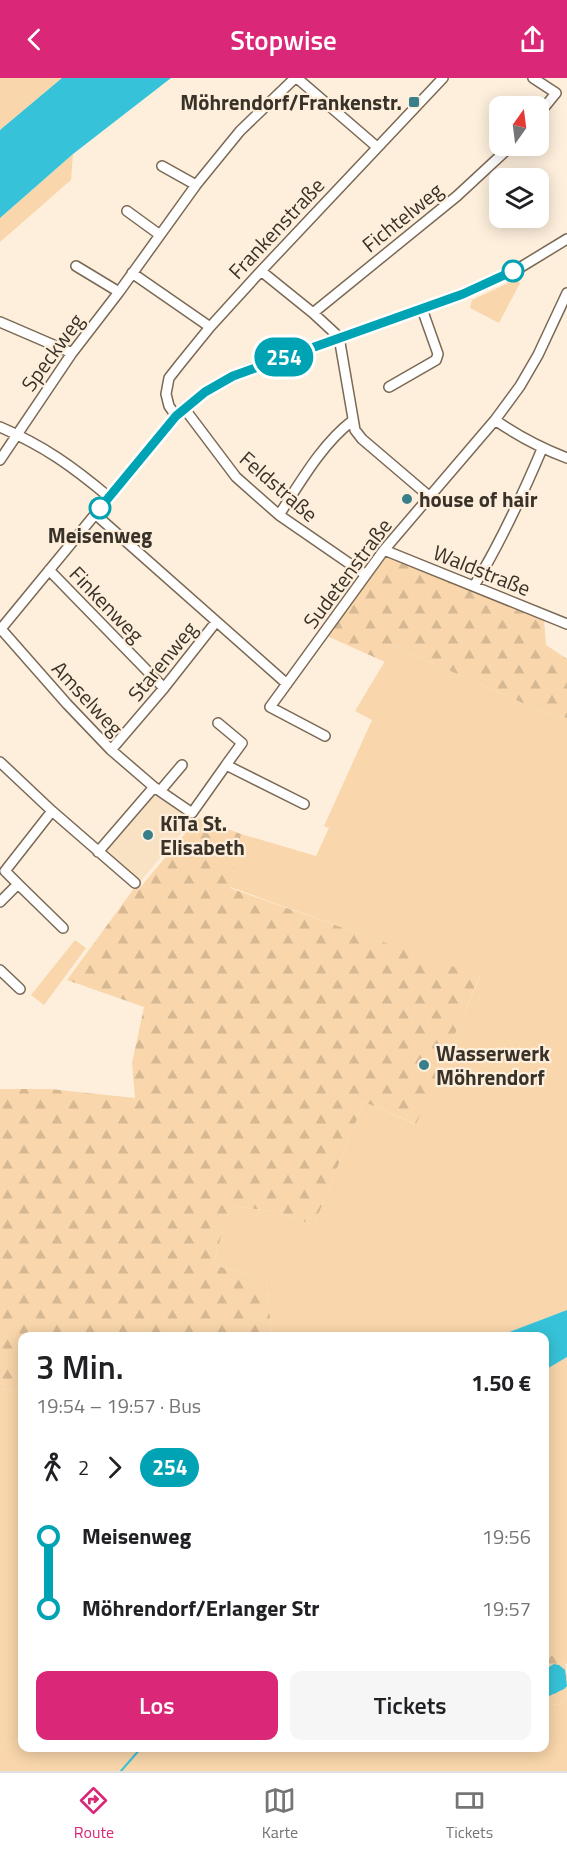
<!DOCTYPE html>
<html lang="de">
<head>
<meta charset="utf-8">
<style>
	body { margin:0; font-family:"Titillium Web",sans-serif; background:#f6f6f6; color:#202124; height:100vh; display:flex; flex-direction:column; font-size:22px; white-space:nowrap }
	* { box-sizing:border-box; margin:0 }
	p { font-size:20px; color:#757577 }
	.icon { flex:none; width:33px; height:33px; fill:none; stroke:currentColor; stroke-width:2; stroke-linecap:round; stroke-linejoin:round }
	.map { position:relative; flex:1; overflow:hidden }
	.sheet { position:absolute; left:18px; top:1254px; width:531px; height:420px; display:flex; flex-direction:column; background:#fff; border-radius:12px; box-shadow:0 3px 15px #0003 }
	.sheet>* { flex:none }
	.badge { padding:0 12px; border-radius:20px; font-size:21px; line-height:39px }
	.needle { width:39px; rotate:14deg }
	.tools { position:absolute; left:489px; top:18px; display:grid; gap:12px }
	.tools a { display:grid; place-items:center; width:60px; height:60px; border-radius:12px; background:#fff; box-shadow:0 3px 15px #0003; font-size:30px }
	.map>.badge { position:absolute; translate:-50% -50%; box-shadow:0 0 0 3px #fff }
	.legs { display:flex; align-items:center; gap:9px; height:66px; padding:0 18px; font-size:20px }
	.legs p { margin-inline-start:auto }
	.overview { display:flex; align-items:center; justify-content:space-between; height:102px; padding:0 18px }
	h1 { font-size:33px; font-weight:600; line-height:45px }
	.primary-button { display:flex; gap:12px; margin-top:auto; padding:12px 18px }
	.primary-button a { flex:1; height:69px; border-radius:12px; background:#db2777; color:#fff; font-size:24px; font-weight:600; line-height:69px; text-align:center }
	.primary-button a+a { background:#f6f6f6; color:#202124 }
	ul { padding:0 18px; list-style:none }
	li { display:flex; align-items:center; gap:21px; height:72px; font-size:22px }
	li i { display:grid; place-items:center; width:9px; height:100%; margin:0 8px; background:currentColor }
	li i::after { content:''; width:15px; height:15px; margin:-8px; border:4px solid; border-radius:50%; background:#fff }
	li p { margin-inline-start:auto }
	li:first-child i { background:linear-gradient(#0000 50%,currentColor 0) }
	li:last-child i { background:linear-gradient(currentColor 50%,#0000 0) }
	header { display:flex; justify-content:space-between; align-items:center; height:78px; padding:0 18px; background:#db2777; color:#fff; font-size:27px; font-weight:600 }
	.tabs { display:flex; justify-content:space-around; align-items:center; height:84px; border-top:2px solid #e0e0e0; background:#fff; font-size:16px; color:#757577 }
	.tabs a { display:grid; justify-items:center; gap:3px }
	.tabs .current { color:#db2777 }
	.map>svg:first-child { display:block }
</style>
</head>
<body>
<header><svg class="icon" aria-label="back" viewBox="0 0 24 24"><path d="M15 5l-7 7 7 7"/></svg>Stopwise<svg class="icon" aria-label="share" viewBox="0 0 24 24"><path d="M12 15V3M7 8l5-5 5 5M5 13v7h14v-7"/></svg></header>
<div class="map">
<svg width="567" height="1693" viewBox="0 0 567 1693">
	<defs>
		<pattern id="forest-firs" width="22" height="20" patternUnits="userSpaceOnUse" patternTransform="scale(1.5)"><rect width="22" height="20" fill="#f9d6ab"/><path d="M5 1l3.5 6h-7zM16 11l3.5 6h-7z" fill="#d6b893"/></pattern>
	</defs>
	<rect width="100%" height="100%" fill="#feefdc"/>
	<!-- built -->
	<path fill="#f9e1c4" d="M155,712L194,740L139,805L102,773Z"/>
	<!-- green -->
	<path fill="#f9d6ab" d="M0,0H62L0,52Z
		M73,76L71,102L0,164V140Z
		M517,201L520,205L499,245L470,230L472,222Z
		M394,568L536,631L567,640V1232L499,1258H272L266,1201L213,1187L230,1128L272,1133L314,1147L364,1024L415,1046L480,899L230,809L241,756L316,778L329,750L324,748L372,642L355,633Z
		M75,862L86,870L44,927L31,917Z
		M567,1279V1587C561,1578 554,1579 545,1577L544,1292Z
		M0,1311L22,1314V1670H544L545,1628L558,1626L567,1621V1693H0Z"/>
	<!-- forest -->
	<path fill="url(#forest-firs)" d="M385,479L544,541L546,567L567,581V640L536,631L394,568L385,584L327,558Z
		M198,740L241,756L230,810L480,898L416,1046L364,1024L314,1147L272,1133L230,1128L213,1187L266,1201L272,1258H22V1314L0,1311V1011H50L135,1020L132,985L144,929L67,902L135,809L139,811Z
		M545,1577C550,1578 559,1578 564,1582C567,1587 567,1612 567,1621L558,1626L545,1628Z"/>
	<!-- water -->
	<path fill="#36c3d9" d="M62,0H171L73,76L0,140V52Z
		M567,1232V1279L545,1292L544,1258H499Z
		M554,1586L559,1587L565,1592L567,1608L564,1611L545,1620C544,1607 540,1592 554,1586Z"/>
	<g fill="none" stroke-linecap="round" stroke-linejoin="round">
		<!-- stream -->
		<path stroke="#36c3d9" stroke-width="2" d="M121,1693L141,1670"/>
		<defs>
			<path id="minor" d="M297,0L377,69
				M533,0L556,15L538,37
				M162,88L196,107
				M127,133L160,157
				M76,188L119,214
				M261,193L313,235L339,259L355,352L362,361L430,419
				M132,195L210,249
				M313,235L457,118L511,68
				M0,244L72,275
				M389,309L436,282L438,276L422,231
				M184,330L236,399L279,437L366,497
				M176,338L169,328L166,316L169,300L180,286L210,249L261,193L443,0
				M495,342C518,358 541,370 567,380
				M0,349C44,368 72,388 109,419
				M0,382L72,275L119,214L196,107L240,53L295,0
				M95,436L287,606
				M279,437C300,405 321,367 352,343
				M384,472L567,546
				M49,492L164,610
				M474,508C501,464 522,418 542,371
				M1,551L67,626L111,672L154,709L98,774
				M0,552L176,338C197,317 223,302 250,291L463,216L521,189L567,161
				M218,645L242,665L226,687
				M325,658L270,629L384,472L495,342L520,308L538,277L567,215
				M111,672L164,610L216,544
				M0,684L52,733L135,805
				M154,709L192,735L226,687L304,726
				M160,713L182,687
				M18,806L63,850
				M0,824L18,806L5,793L52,733
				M0,892L20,911"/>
		</defs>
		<!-- minor casing -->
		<use href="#minor" stroke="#7a6955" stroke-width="12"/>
		<!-- minor -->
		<use href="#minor" stroke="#fff" stroke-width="9"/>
	</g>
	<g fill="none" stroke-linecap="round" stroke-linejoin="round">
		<defs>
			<path id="line-1" d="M100,430L176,338L205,314L233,298L463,216L513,193"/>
		</defs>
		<!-- line-1 casing -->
		<use href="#line-1" stroke="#fff" stroke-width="14"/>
		<!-- line-1 -->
		<use href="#line-1" stroke="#00a3b4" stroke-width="9"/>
	</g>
	<!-- markers -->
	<g fill="#397f8b" stroke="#feefdc" stroke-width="2">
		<rect x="408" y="18" width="12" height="12" rx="3"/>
		<circle cx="407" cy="421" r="6"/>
		<circle cx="148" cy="757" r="6"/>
		<circle cx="424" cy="987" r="6"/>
	</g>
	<g fill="#fff" stroke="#00a3b4" stroke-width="3">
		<circle cx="513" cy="193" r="10"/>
		<circle cx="100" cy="430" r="10"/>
	</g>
	<g text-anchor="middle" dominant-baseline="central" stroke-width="4.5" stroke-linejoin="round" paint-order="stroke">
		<!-- poi labels -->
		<g font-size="21" font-weight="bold" fill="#393229" stroke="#feefdc" text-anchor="start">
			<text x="402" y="24" text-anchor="end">Möhrendorf/Frankenstr.</text>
			<text x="419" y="421">house of hair</text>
			<text x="160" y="745">KiTa St.<tspan x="160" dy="24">Elisabeth</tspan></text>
			<text x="436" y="975">Wasserwerk<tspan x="436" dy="24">Möhrendorf</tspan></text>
		</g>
		<!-- street labels -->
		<g font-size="21" fill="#393229" stroke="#feefdc">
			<text transform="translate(402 139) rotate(-39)">Fichtelweg</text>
			<text transform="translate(276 150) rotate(-47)">Frankenstraße</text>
			<text transform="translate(52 274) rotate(-54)">Speckweg</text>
			<text transform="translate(279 408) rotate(41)">Feldstraße</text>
			<text transform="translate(482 492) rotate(22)">Waldstraße</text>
			<text transform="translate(347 495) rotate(-53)">Sudetenstraße</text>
			<text transform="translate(107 526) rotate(46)">Finkenweg</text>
			<text transform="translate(162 583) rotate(-51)">Starenweg</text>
			<text transform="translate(88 620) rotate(47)">Amselweg</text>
		</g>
		<!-- stop labels -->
		<g font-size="21" font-weight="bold" fill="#393229" stroke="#feefdc">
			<text x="100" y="457">Meisenweg</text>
		</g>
	</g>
</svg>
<div class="tools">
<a><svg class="needle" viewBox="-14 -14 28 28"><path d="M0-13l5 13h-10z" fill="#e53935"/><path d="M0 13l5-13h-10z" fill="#757577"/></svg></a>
<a><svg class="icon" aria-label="layers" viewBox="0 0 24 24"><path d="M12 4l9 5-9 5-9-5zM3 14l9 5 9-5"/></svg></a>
</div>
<b class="badge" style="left:284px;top:279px;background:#00a3b4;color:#fff">254</b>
<section class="sheet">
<div class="overview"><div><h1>3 Min.</h1><p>19:54 – 19:57 · Bus</p></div><b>1.50 €</b></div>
<div class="legs"><svg class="icon" aria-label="walk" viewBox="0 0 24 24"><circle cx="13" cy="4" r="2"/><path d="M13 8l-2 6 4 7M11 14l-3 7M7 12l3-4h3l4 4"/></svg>2<svg class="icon" aria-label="forward" viewBox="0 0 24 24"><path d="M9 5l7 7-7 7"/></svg><b class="badge" style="background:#00a3b4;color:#fff">254</b></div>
<ul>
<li><i style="color:#00a3b4"></i><b>Meisenweg</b><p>19:56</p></li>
<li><i style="color:#00a3b4"></i><b>Möhrendorf/Erlanger Str</b><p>19:57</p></li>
</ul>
<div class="primary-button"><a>Los</a><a>Tickets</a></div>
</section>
</div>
<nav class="tabs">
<a class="current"><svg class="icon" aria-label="directions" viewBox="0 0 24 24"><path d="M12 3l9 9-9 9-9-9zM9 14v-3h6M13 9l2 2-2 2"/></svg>Route</a>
<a><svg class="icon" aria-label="map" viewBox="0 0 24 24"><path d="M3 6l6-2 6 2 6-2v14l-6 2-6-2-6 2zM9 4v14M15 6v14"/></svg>Karte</a>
<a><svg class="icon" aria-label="tickets" viewBox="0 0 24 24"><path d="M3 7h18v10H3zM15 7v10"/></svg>Tickets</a>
</nav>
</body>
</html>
